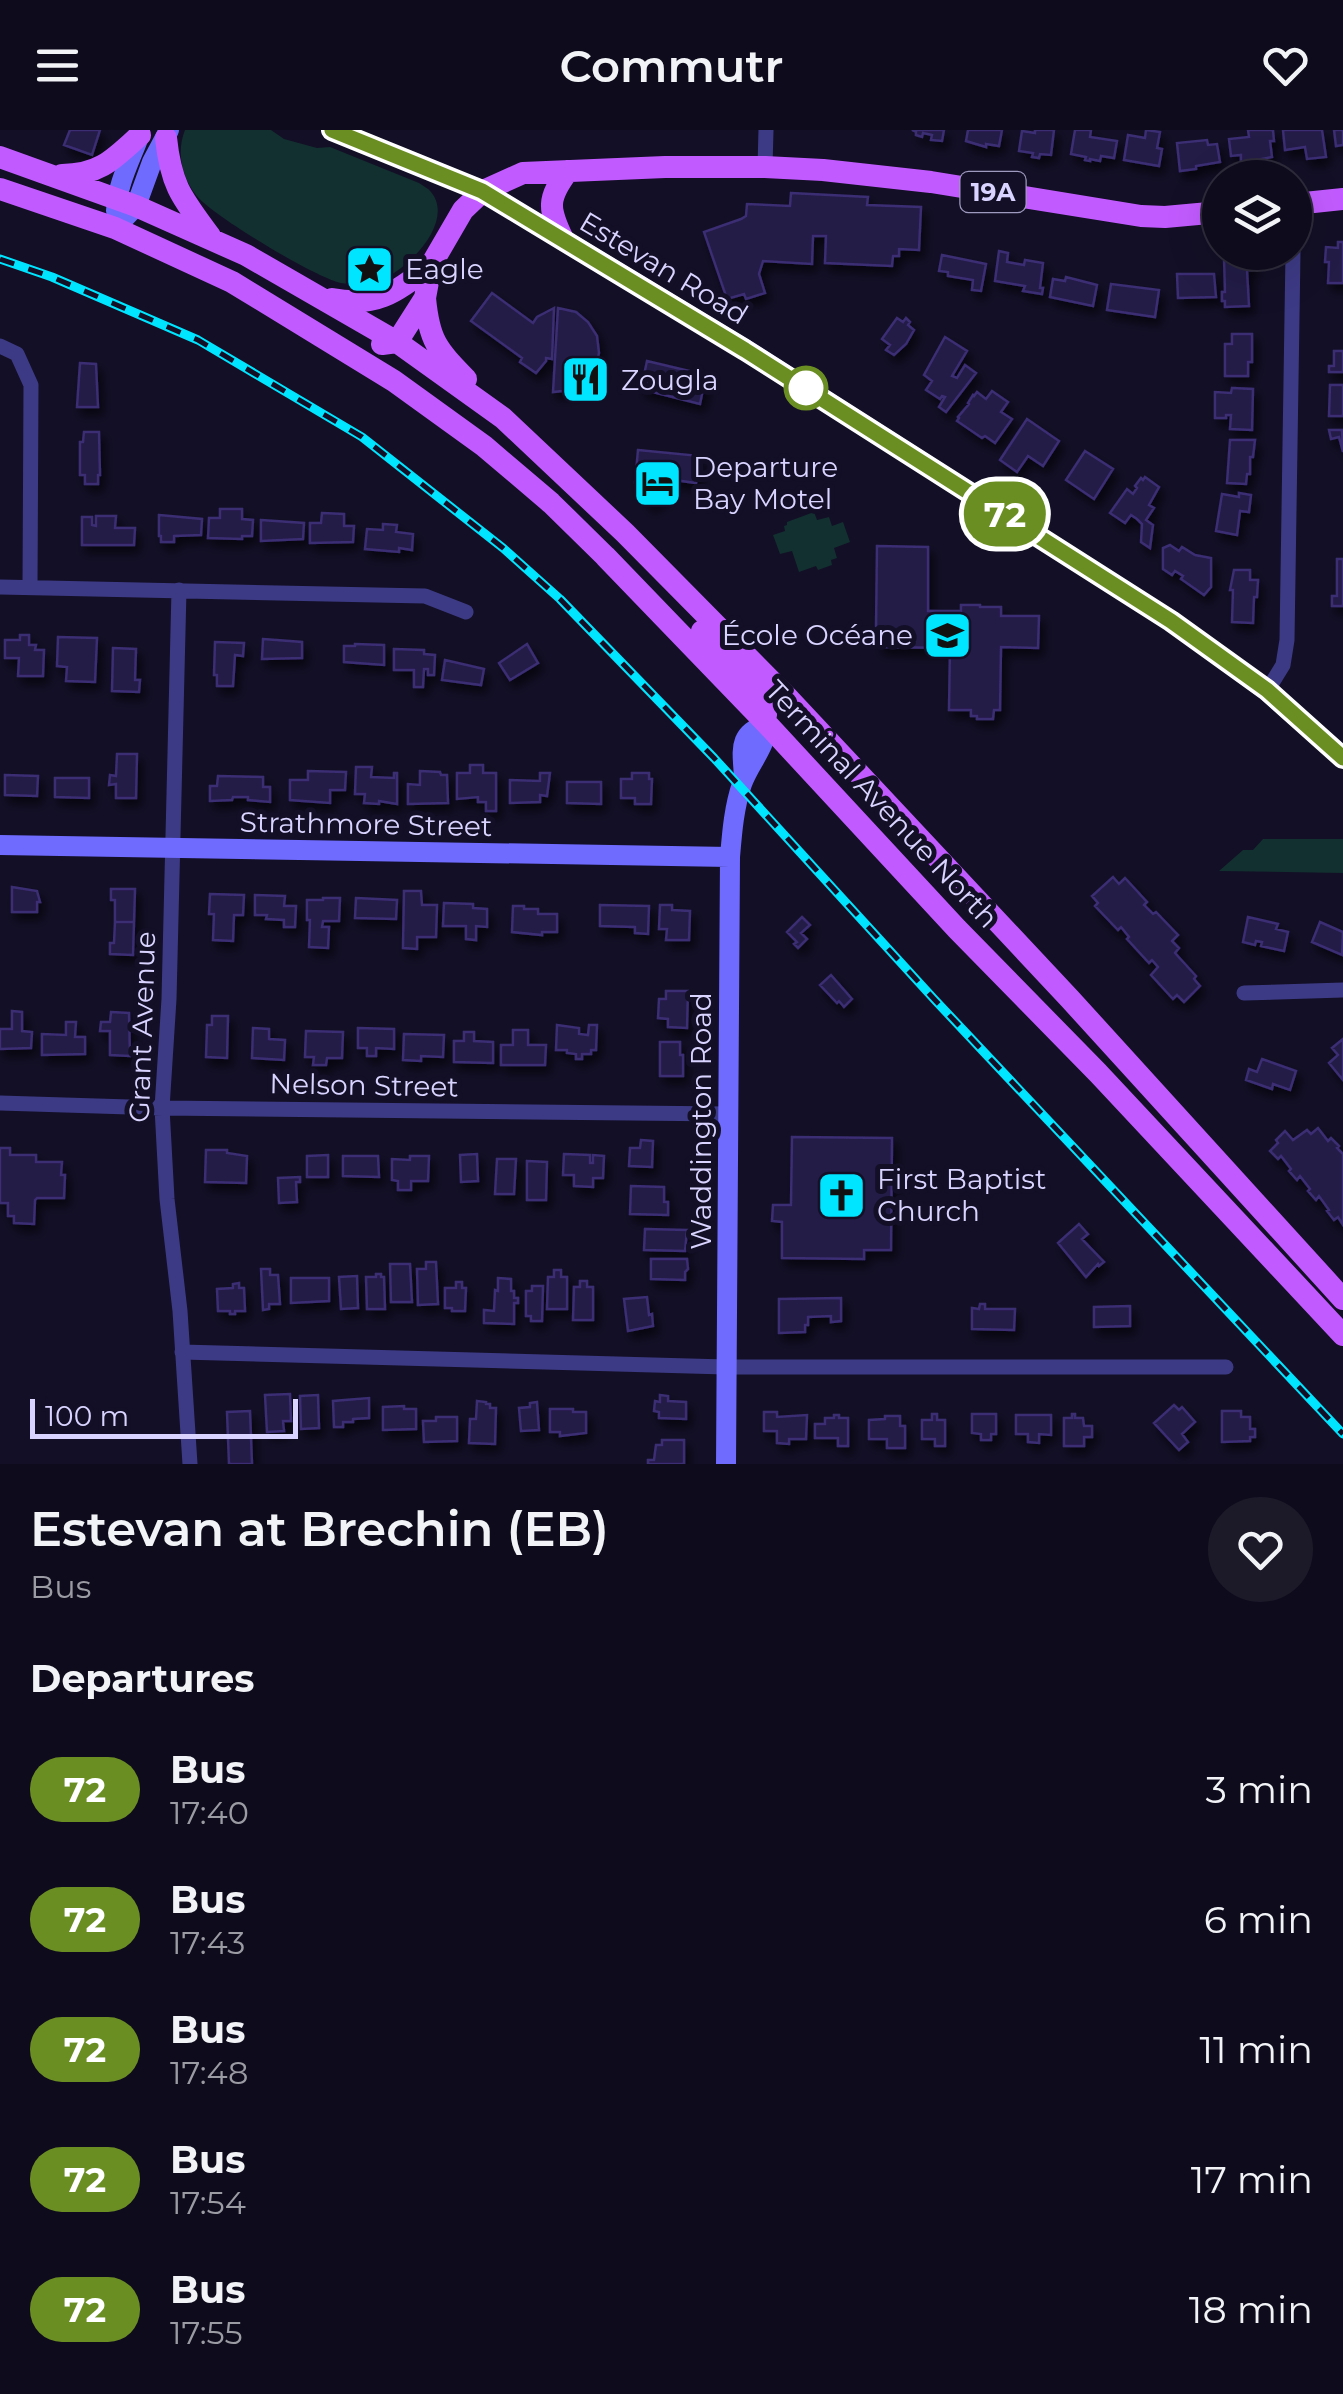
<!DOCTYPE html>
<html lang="en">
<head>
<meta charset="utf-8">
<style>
	body { margin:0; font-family:Montserrat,sans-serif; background:#1c1929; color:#f1f3f6; height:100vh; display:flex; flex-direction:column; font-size:38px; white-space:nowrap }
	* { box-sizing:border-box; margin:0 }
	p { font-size:32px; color:#9b9ba3 }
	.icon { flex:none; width:55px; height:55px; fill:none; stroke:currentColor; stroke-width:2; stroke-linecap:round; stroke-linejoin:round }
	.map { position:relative; height:1334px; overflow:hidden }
	.details { display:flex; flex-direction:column; background:#0e0b1c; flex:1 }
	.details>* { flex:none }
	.badge { padding:0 20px; border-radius:32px; font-size:35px; line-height:65px }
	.tools { position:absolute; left:1202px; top:30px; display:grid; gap:20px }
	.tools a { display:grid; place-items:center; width:110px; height:110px; border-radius:50%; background:#0e0b1c; box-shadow:0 10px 40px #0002,0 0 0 2px #2e2b3b; font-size:50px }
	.scale { position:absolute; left:30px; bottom:25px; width:268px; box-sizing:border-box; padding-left:10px; border:5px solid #d9d4ff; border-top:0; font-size:28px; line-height:35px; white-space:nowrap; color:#d9d4ff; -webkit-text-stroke:8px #130f26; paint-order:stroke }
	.map>.badge { position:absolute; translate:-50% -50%; box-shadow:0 0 0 5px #fff }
	h2 { padding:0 30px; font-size:38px; line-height:90px }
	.round { display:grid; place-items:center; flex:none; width:105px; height:105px; border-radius:52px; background:#1c1929 }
	.overview { display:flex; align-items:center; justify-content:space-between; height:170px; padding:0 30px }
	h1 { font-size:48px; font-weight:600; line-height:75px }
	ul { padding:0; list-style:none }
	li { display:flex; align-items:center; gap:30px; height:130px; padding:0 30px }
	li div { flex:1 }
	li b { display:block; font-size:38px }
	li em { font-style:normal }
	li .badge { min-width:110px; font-weight:700; text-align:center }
	header { display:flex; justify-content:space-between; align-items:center; height:130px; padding:0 30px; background:#0e0b1c; font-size:45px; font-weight:600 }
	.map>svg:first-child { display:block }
</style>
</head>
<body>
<header><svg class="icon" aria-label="menu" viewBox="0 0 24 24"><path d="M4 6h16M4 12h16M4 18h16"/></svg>Commutr<svg class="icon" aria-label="heart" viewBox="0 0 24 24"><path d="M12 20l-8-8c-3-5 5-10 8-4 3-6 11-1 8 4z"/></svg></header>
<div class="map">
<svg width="1343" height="1334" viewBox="0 0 1343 1334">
	<defs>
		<filter id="shadow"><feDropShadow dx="4.5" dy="7" stdDeviation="5" flood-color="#0009"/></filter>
	</defs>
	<rect width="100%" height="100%" fill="#130f26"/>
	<!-- green -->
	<path fill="#12302f" d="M185,0H271L284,9L317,18L330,17L419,53C423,56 428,58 431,62C457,93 402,147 372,153C364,155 349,154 341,153C316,148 211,85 196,65C182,47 176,22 185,0Z
		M814,382L817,390L829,387L832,396L843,392L850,412L834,418L837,428L831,430L832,435L818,440L816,436L799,442L792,421L780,424L773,405L785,401L784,396L787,395V392Z
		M1263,709H1343V743L1219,741L1243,720H1253Z"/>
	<!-- building -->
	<path fill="#241b47" stroke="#3b2d73" stroke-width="2.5" filter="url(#shadow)" d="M70,0H100L92,25L64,15Z
		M912,0H944L942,11L931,10L932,5L923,3L922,7L916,5V2Z
		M968,0H1002L999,16L986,14V17L966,11Z
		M1035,0H1054L1051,25L1040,24L1039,28L1032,27L1033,23L1019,21L1022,1L1035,3Z
		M1075,0H1091L1090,7L1117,11L1114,28L1101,26L1100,31L1090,29V31L1085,30L1086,27L1071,24Z
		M1146,0L1160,2L1157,18L1162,19L1159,36L1124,30L1128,5L1145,8Z
		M1248,0H1273L1274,11H1270L1272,27L1241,33V25L1231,26L1229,9L1249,7Z
		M1283,0H1322L1326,27L1307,29L1305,17L1285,20Z
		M1334,0H1343V15L1336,16Z
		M1207,10L1208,15L1217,14L1220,32L1196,36V39L1180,41L1177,13Z
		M791,63L868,67L867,75L921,77L919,120L899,119V126H893L892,136L825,133L826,106H813L812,134L763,131L759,144L765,163L746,169L744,164L727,169L704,102L741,89L746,86L747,74L790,76Z
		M1338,112H1343V153H1328L1329,132H1325L1326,117L1338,118Z
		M999,121L1008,123L1007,132L1024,135L1025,130L1043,133L1040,158H1043L1042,164L1023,161L1025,156L995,151Z
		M942,125L986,134L981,161L972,160L973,150L948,146V142L939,141Z
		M1224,128H1252V140H1247L1249,176L1225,177V171H1222V162H1225Z
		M1177,144H1214L1216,167L1178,168Z
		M1066,147L1097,155L1093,176L1050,167L1053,149L1065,151Z
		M1111,154L1159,160L1155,187L1107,180Z
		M492,163L533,193L537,187L554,178L552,229L546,228V231L536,243L520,232L522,228L471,191Z
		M558,178L576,182L588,192L597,206L599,223L595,238L600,241L588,256L584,252L571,260L553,262Z
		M897,188L903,192L906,188L910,192L908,195L914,200L906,214L894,225L886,220L890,215L882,209Z
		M1232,204H1252V232H1248V246H1225V214H1232Z
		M945,207L967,221L952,246L957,248L965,235L976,243L946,282L939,277L945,267L942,266L940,269L926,260L932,251L924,245Z
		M1334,221H1343V242H1329V236H1334Z
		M647,231L706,245L700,274L641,259Z
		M80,233L96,234L98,277H77Z
		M1330,255H1343V286H1329Z
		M1232,258L1253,259L1252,300L1230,299L1231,285H1226V288H1215V262L1231,263Z
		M992,261L1008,272L1001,282L1012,289L995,313L985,306L982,308L957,291L959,288L958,287L969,274L968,273L973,265L974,266L977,262L986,269Z
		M1027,289L1059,311L1043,336L1028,326L1017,342L1000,330Z
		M1329,300H1342L1343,322L1339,307L1331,309Z
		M84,302H99L100,345H98V354H85V345H80V312H83Z
		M1230,310H1255L1253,327H1250V344H1247L1246,354L1227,353Z
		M638,320L700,326L696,353L660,348L659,354L665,365L650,375L635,353Z
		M1085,321L1113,339L1094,369L1066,350Z
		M1145,347L1159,357L1149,375L1154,378L1146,390L1153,395L1150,418L1141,412L1142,394L1137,389L1131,385L1125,393L1110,383L1127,359L1133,364L1137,358L1135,356L1141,348L1143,350Z
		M1239,363L1251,365L1249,382L1240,381L1237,405L1216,401L1222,364L1239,367Z
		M220,379H242V389L253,390L252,406H242V409L208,408L209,388H220Z
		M322,383L344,384V396H354L353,412L310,413V393H321Z
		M159,385L202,389L201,405L174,406V412H161V406H159Z
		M96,386H116L115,398H135L134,415H82V387H92V395L96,396Z
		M261,390L304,393L303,409L261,411Z
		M383,394L397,395L396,402L413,404L412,420L399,418V422L365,419L367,399L383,400Z
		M1170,415L1179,421L1182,417L1195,425L1211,428V457L1204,465L1181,449L1183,446L1175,441L1172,445L1163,439V418Z
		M877,416L928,417V481H961V475H980V477H1001V486H1039L1038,518L1001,517L1000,580H994L993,589H977V586H971V580H949L950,518L879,517V500H876Z
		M1337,429H1343V476H1332V466H1337Z
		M1234,440H1250V450H1258L1257,467H1254L1253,493L1232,492L1233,460H1230Z
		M20,505H29V515H36L35,520H44L43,546H18L19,528H5V510H20Z
		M58,507L97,508L95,552L66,551L67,537L57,536Z
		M263,509L302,512V528L262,529Z
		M215,512L244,513L243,526L235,525L233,556H217V545H214Z
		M355,514L384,515V535L344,532V516H355Z
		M527,514L538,533L510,550L499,533Z
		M113,518L136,519L135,550H140L139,562L112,561Z
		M394,519L424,520V524L435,525L434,545H428V539H424L423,557H414V540H394Z
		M445,530L484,539L481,555L442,550Z
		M117,624H137L136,668H116V654L109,655L110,645L116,646Z
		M470,635H483V643H496V681H486V672H478V667L457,669V643H470Z
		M356,637H372L371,647L394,648V643H397V674L379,671V674L364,673L365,664H355Z
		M308,641L346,642L345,660H330V673L290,670V650H308Z
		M420,641L440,642L441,645H447L448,673L408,674V654L420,655Z
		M540,643H550L547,666L540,665V672L510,673V650L540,651Z
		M632,643H649V649H652L651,674H635V668H621V649H632Z
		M5,645L38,646L37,666L5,665Z
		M218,646L263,647V657H270V672L248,670V667H233L232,670L210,671V656H217Z
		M55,648H89V668L55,667Z
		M567,652H601V674L567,673Z
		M1113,747L1119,754L1125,748L1147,772L1144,775L1153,784L1156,782L1178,805L1172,811L1179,818L1175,823L1196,846L1194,849L1200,856L1184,872L1177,865L1173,869L1151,845L1158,837L1152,830L1149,833L1127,809L1129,807L1121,797L1118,800L1095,776L1098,773L1092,766Z
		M12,757L37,761L40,772H37V782H12Z
		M111,759H135L134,792H115V770H111Z
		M404,761H421L422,775H437L436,807H417V819L403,818Z
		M210,764L244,765L243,785H234L233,811L213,810L214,784H209Z
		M255,765L285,766L284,776H296L295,797H284V790L266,789L267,785H255Z
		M323,768H340L339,791H323L322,797H329L328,818L309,817L310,790H307V770H323Z
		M356,768L397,770L396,789L355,788Z
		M444,773L473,774V778L487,779V797L476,796V810L466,809V796H443Z
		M600,775L649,776L648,804L635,803V797L600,796Z
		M660,775H672V780L690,781L689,810H666L667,799H659Z
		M513,776H524V779H538V784H557V802H542V805L512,802Z
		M802,787L810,795L801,803L807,809L798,818L794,814L797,812L787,802Z
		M1248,787L1278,794L1276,799L1288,802L1284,821L1261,816L1262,812L1256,811L1255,815L1243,812Z
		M115,792H134L133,825L110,824V813H114Z
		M1320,792L1343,802L1342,825L1312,812Z
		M831,845L852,869L844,877L839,871L837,873L820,855Z
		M666,861H688L687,898L668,897V889L658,888L659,869H666Z
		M12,881L22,882V901L32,902L31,918L0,919V899H12Z
		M111,882L129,883L130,926L110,925V901H100L101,892H110Z
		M212,886H228L227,928L206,927L207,895H212Z
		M66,892H76L75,907H85V924L42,925V904L66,905Z
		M557,895L579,898V904L588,905L589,895H597L596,920H591V924H582V929H576V924L567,923V920H556Z
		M253,898L269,899V909L285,910L284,930L252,928Z
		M358,898L394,899V919L376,918V926H367V918H358Z
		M513,900H528V915H546L545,935H501V915H513Z
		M306,901L343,902L342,928H327L326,935H313L314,927H305Z
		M464,902H474V911L493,912V933L454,932V911H464Z
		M404,904L444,905L443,927L421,926V931L403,930Z
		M1343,909V950L1329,933L1338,925L1332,918Z
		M660,912H680V925H683V946H660Z
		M1262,929L1296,941L1290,960L1273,954L1272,959L1246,950L1249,939L1257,942Z
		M1318,998L1328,1011L1331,1008L1339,1016L1337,1018L1343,1024V1095L1338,1087L1334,1090L1327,1081L1329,1080L1319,1066L1316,1070L1308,1061L1310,1059L1300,1046L1297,1050L1289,1041L1291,1039L1281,1026L1278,1029L1270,1021L1278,1013L1276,1010L1285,1001L1293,1010L1307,1000L1311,1004Z
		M792,1007L892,1008L891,1120H864V1129L782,1128V1092L772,1091L773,1075H791Z
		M641,1010L653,1011L652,1037L629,1036L630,1018H640Z
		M0,1018H10V1025H36V1032H62L61,1045H65L64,1068H37L35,1070L34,1094L14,1093V1086H8V1073H0Z
		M206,1020H227V1023L247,1026L246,1053L205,1052Z
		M477,1024L478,1051L461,1052L460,1025Z
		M564,1024L590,1025V1033H593V1025L604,1026L603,1048H593V1057L574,1056V1045H563Z
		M328,1025V1047H307V1026Z
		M343,1026H378L379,1047L343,1046Z
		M410,1026H429L428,1051H411V1060H398V1051L392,1050V1029L410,1030Z
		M497,1029H516L514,1064H495Z
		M527,1031L547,1032L546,1070H527Z
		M300,1047V1052H296L297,1072L279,1073L278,1048Z
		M631,1056L664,1057V1072H668V1085L630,1084Z
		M1079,1094L1088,1104L1082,1109L1104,1132L1099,1136L1098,1134L1086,1147L1058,1113Z
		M645,1099L687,1100L685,1121L644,1120Z
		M651,1129H687L688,1139L685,1142V1150L651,1149Z
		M426,1132H436L438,1174L418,1175L417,1139H426Z
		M390,1134H410L412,1172H391Z
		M261,1139H270V1145H278L280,1174H269V1179L263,1180Z
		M554,1140H561V1147H567V1179H547L548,1147H554Z
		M376,1144H381V1147H384L385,1179H367L366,1147H376Z
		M357,1146L358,1178L341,1179L339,1147Z
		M291,1148H329V1171L291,1173Z
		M498,1148L511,1149V1161H514V1168H518V1173H514V1194L484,1193V1180L494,1181L495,1160L498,1161Z
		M580,1151H587V1157H593V1190H573L574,1157H580Z
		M456,1152H462V1158H466L465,1181H452V1178H445V1158H456Z
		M239,1153V1158H244L245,1181H235V1184H230V1181H218L217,1159L233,1158V1154Z
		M532,1156H543L542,1191H531V1186H526V1161H532Z
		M647,1167L649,1185L652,1184L653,1196L628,1201L624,1169Z
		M841,1168V1191L831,1192V1186L808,1187V1195H805V1202L779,1203V1169Z
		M980,1174H985V1179H1015L1014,1200L972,1199V1178L979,1179Z
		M1130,1176V1196L1094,1197V1177Z
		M290,1264L291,1291H283L284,1301L267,1302L265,1265Z
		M318,1265L319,1298L301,1299L300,1266Z
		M660,1265L668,1266V1271L686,1272V1289L659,1288V1282L654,1281L655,1271L660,1272Z
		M369,1268V1288L353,1289V1292H343V1297H334L333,1271Z
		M477,1271L486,1272V1274H490V1278H496L495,1314L469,1313L470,1289H476Z
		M537,1272L539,1300L521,1301L519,1278L530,1277V1273Z
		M1174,1275L1179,1280L1182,1277L1195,1292L1182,1304L1188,1312L1179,1320L1154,1293Z
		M404,1276V1279H416V1299L383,1300V1277Z
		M550,1279H573V1282H586V1303L560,1306V1302H550Z
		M250,1281L252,1334H229L227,1282Z
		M1222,1281H1241V1287H1250V1299H1255V1307H1250V1311L1222,1312Z
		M764,1282H777V1287L807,1285L806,1309H789V1314L777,1313V1301H764Z
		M932,1284H937V1290H945V1316H935V1309H922V1290H932Z
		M972,1284H996V1304H991V1310H981V1304L972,1303Z
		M1072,1284H1075V1288H1083L1084,1296H1092V1307H1084V1316H1064V1288H1072Z
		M834,1285H839V1288H848V1316H838V1308H815V1294H825V1288H834Z
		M1016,1285H1051V1305L1039,1304V1313L1028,1312V1304H1016Z
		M885,1286H900V1296H905V1318H887V1309H869V1290L885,1289Z
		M436,1287H457V1311L424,1312L423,1291H436Z
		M662,1310H684V1334H648V1330H654L656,1315H662Z"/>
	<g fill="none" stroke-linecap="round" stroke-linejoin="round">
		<!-- street -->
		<path stroke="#3d3a85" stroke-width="15" d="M765,37L766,0
			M0,216L17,224L31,255L30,457
			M0,457L425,466L466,482
			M179,460L169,869L162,978L167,1069L180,1181L190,1334
			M1267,561L1283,535L1287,510L1293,122
			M1244,863L1343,860
			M0,973L162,978L728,984
			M182,1222L726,1237H1226"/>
		<!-- secondary -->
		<path stroke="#6f6bff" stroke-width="20" d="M332,0L483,61L745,219L1171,491L1267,561L1343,628
			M116,81C117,54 131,29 140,4
			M115,98L136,76L152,32L169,0
			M0,715L730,727
			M726,1334L730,727C732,703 734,677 742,654C750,632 766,618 767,594C736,604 743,621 744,649"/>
		<!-- primary -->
		<path stroke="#c25bff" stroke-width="22" d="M166,8C171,56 182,68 210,106
			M0,27L136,76L246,125L397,212L503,288L625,403L789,569L1070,869L1343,1169
			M62,45C99,45 113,30 140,5
			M0,59L115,98L232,152L394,251L484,316L551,373L605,426L767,594L957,799L1098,943L1343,1205
			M1295,74L1343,69
			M563,109C548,78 547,69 568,41
			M425,168C429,211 437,219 466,249
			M332,169C378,178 397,161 431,135
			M382,214L397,212L425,168L431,135L463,80L483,61L523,43L665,37H765L823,40L931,52L1141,86L1165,87L1220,82
			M702,501C723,524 762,555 766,585"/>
		<defs>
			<path id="rail" d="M0,129L52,147L198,210L362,307L503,418L560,469L714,628L934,869L1343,1304"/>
		</defs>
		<!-- rail casing -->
		<use href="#rail" stroke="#00e5ff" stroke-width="9"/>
		<!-- rail -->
		<use href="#rail" stroke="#130f26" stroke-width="5" stroke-dasharray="15" stroke-linecap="butt"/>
	</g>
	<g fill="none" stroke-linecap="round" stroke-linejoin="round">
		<defs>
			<path id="line" d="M332,0L482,61L745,220L1171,491L1267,560L1343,628"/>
		</defs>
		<!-- line casing -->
		<use href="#line" stroke="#fff" stroke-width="22"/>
		<!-- line -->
		<use href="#line" stroke="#6b8e23" stroke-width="15"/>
	</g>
	<!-- icons -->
	<defs>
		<symbol id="sight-square" viewBox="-11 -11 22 22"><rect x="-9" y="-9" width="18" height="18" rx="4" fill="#00e5ff" stroke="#130f26"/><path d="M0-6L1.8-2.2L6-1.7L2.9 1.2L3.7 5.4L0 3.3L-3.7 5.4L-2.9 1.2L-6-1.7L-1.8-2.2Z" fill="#111"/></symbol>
		<symbol id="restaurant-square" viewBox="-11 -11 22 22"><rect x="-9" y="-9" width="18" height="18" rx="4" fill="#00e5ff" stroke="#130f26"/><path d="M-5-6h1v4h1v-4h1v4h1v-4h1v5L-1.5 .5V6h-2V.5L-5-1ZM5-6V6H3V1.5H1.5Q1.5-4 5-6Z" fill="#111"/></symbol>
		<symbol id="hotel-square" viewBox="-11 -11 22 22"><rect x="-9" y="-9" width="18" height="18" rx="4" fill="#00e5ff" stroke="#130f26"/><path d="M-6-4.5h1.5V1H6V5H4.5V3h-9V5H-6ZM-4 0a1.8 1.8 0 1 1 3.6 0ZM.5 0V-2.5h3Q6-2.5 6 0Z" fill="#111"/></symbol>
		<symbol id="school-square" viewBox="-11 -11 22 22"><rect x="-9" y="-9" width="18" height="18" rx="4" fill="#00e5ff" stroke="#130f26"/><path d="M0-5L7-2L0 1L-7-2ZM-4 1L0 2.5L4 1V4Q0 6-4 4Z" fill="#111"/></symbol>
		<symbol id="church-square" viewBox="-11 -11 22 22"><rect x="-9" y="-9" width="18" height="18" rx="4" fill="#00e5ff" stroke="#130f26"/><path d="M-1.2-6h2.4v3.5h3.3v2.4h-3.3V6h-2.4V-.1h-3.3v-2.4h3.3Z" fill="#111"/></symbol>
	</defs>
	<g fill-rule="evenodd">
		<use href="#sight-square" x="342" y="112" width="55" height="55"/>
		<use href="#restaurant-square" x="558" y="222" width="55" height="55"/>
		<use href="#hotel-square" x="630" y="326" width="55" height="55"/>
		<use href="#school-square" x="920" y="478" width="55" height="55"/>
		<use href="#church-square" x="814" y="1038" width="55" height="55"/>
	</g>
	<!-- markers -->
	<circle fill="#fff" stroke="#6b8e23" stroke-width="5" cx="806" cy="258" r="20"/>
	<g text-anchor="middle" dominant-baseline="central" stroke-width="10" stroke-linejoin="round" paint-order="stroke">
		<!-- shield labels -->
		<rect fill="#130f26" stroke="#9e99be" stroke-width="2.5" x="960.5" y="42" width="65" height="40" rx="8"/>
		<g font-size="25" font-weight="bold" fill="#d9d4ff">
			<text x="993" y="62">19A</text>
		</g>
		<!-- street labels -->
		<g font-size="28" fill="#d9d4ff" stroke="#130f26">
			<text transform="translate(664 138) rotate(31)">Estevan Road</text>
			<text transform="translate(882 674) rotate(47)">Terminal Avenue North</text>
			<text transform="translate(366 694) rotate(1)">Strathmore Street</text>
			<text transform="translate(142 897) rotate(-88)">Grant Avenue</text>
			<text transform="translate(364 955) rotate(1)">Nelson Street</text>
			<text transform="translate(701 991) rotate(-90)">Waddington Road</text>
		</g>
		<!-- poi labels -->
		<g font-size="28" fill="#d9d4ff" stroke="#130f26" text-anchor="start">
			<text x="405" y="139">Eagle</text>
			<text x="621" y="250">Zougla</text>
			<text x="693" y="337">Departure<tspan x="693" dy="32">Bay Motel</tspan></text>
			<text x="913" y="505" text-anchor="end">École Océane</text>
			<text x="877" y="1049">First Baptist<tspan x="877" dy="32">Church</tspan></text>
		</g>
	</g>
</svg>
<div class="tools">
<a><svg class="icon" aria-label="layers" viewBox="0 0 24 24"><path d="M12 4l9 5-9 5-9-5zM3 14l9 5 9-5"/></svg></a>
</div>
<div class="scale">100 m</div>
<b class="badge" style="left:1005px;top:384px;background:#6b8e23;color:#fff">72</b>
</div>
<section class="details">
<div class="overview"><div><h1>Estevan at Brechin (EB)</h1><p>Bus</p></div><a class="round"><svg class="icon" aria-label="heart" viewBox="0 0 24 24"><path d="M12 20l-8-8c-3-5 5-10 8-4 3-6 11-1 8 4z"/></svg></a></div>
<h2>Departures</h2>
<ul>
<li><span class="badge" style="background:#6b8e23;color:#fff">72</span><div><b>Bus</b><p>17:40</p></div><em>3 min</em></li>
<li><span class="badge" style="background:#6b8e23;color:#fff">72</span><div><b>Bus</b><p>17:43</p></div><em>6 min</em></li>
<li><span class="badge" style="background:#6b8e23;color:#fff">72</span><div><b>Bus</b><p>17:48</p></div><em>11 min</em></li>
<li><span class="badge" style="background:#6b8e23;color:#fff">72</span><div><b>Bus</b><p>17:54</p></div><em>17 min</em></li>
<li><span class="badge" style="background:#6b8e23;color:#fff">72</span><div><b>Bus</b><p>17:55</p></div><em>18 min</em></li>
</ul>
</section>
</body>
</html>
